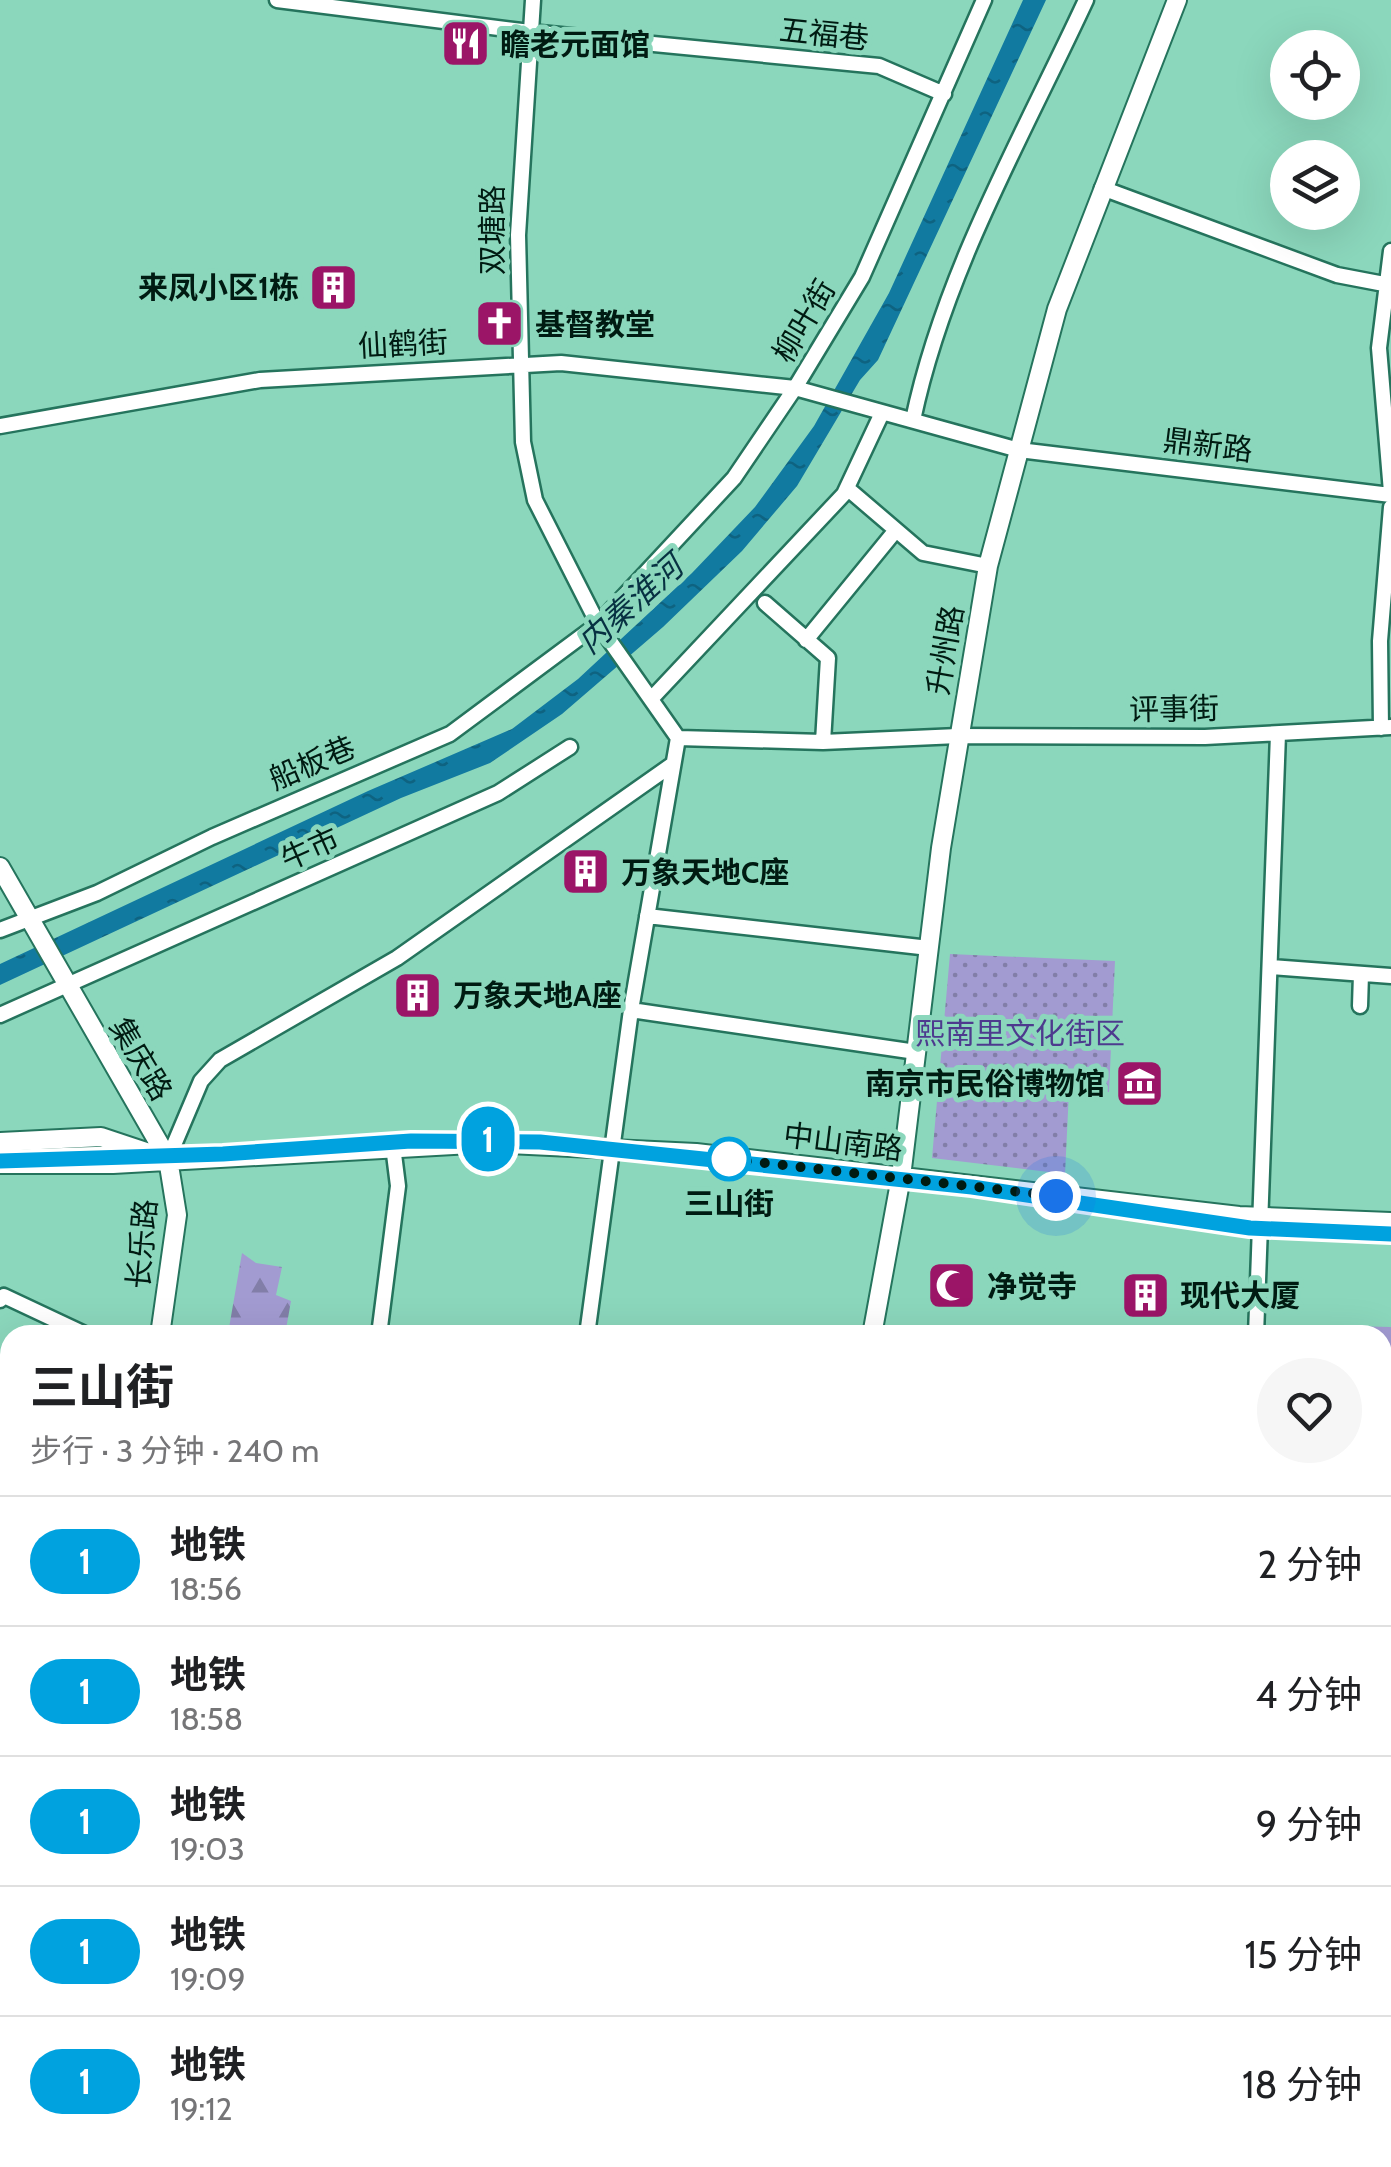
<!DOCTYPE html>
<html lang="zh">
<head>
<meta charset="utf-8">
<style>
	body { margin:0; font-family:Cabin,"Noto Sans SC",sans-serif; background:#f6f6f6; color:#202124; height:100vh; display:flex; flex-direction:column; font-size:38px; white-space:nowrap }
	* { box-sizing:border-box; margin:0 }
	p { font-size:32px; color:#757577 }
	.icon { flex:none; width:55px; height:55px; fill:none; stroke:currentColor; stroke-width:2; stroke-linecap:round; stroke-linejoin:round }
	.map { position:relative; flex:1; overflow:hidden }
	.drawer { position:absolute; left:0px; top:1325px; width:1392px; height:842px; display:flex; flex-direction:column; background:#fff; border-radius:30px 30px 0 0; box-shadow:0 10px 40px #0002 }
	.drawer>* { flex:none }
	.badge { padding:0 20px; border-radius:32px; font-size:35px; line-height:65px }
	.buttons { position:absolute; left:1270px; top:30px; display:grid; gap:20px }
	.buttons a { display:grid; place-items:center; width:90px; height:90px; border-radius:50%; background:#fff; box-shadow:0 10px 40px #0002; font-size:50px }
	.you { position:absolute; width:50px; height:50px; margin:-25px; border:8px solid #fff; border-radius:50%; background:#1a73e8; box-shadow:0 0 0 15px #1a73e833 }
	.map>.badge { position:absolute; translate:-50% -50%; box-shadow:0 0 0 5px #fff }
	.round { display:grid; place-items:center; flex:none; width:105px; height:105px; border-radius:52px; background:#f6f6f6 }
	.overview { display:flex; align-items:center; justify-content:space-between; height:170px; padding:0 30px }
	h1 { font-size:48px; font-weight:700; line-height:75px }
	ul { padding:0; list-style:none }
	li { display:flex; align-items:center; gap:30px; height:130px; padding:0 30px; border-top:2px solid #e0e0e0 }
	li div { flex:1 }
	li b { display:block; font-size:38px }
	li em { font-style:normal }
	li .badge { min-width:110px; font-weight:700; text-align:center }
	.map>svg:first-child { display:block }
</style>
</head>
<body>
<div class="map">
<svg width="1391" height="2167" viewBox="0 0 1391 2167">
	<defs>
		<pattern id="forest-firs" width="22" height="20" patternUnits="userSpaceOnUse" patternTransform="scale(2.5)"><rect width="22" height="20" fill="#a29bd1"/><path d="M5 1l3.5 6h-7zM16 11l3.5 6h-7z" fill="#827ea8"/></pattern>
		<pattern id="park-dots" width="8" height="8" patternUnits="userSpaceOnUse" patternTransform="scale(2.5)"><rect width="8" height="8" fill="#a29bd1"/><path d="M2 2h.1M6 6h.1" fill="none" stroke="#827ea8" stroke-width="1.8" stroke-linecap="round"/></pattern>
		<pattern id="water-ripples" width="26" height="14" patternUnits="userSpaceOnUse" patternTransform="scale(2.5)"><rect width="26" height="14" fill="#117aa0"/><path d="M2 4q2-2 4 0t4 0M15 11q2-2 4 0t4 0" fill="none" stroke="#0e6381"/></pattern>
	</defs>
	<rect width="100%" height="100%" fill="#8bd7bc"/>
	<!-- grass -->
	<path fill="#a29bd1" d="M1310,1325L1391,1327V1407H1383L1382,1335H1310Z"/>
	<!-- forest -->
	<path fill="url(#forest-firs)" d="M242,1253L256,1263L282,1267L276,1295L291,1301L285,1335L229,1328Z"/>
	<!-- park -->
	<path fill="url(#park-dots)" d="M950,954L1115,961L1109,1092L1069,1091L1065,1174L932,1158Z
		M0,1863L10,1864V1944L0,1942Z
		M212,2158H902L888,2167H219Z"/>
	<!-- water -->
	<path fill="url(#water-ripples)" d="M1023,0H1046L878,360L860,380L797,486L742,551L663,627L562,714L490,763L401,798L0,985V964L368,791L512,729L578,679L692,573L755,507L814,426L889,293Z"/>
	<g fill="none" stroke-linecap="round" stroke-linejoin="round">
		<defs>
			<path id="minor" d="M277,0L530,32L879,66L944,94
				M533,0L518,235L523,442L535,500L598,624L678,738
				M1102,188L1337,275L1384,284
				M1391,251L1379,348L1391,492
				M913,420C944,272 1023,136 1086,0
				M0,426L260,380L561,363L795,388L1019,450L1391,495
				M847,488L923,553L988,566
				M765,603L828,658L823,742
				M806,640L896,530
				M652,698L844,494L882,413
				M1381,728L1380,641L1391,507
				M678,738L823,742L958,736L1205,737L1391,727
				M647,916L929,948
				M0,930L97,893L212,837L450,734L598,624L734,478L795,388L862,277L984,0
				M1271,967L1391,976
				M1360,1006L1361,974
				M631,1010L916,1052
				M0,1015L498,793L570,747
				M168,1159L201,1081L220,1060L397,958L673,764
				M0,1300L4,1296L87,1335
				M379,1335L398,1186L393,1146
				M587,1335L631,1010L678,738
				M1256,1335L1278,734
				M1382,1784H1391
				M0,1853L10,1856
				M0,1955L10,1957
				M344,2167L352,2158"/>
			<path id="major" d="M0,867L168,1159L177,1215L160,1335
				M0,1142L101,1137L158,1156
				M0,1164H113L489,1143L696,1153L1239,1216L1391,1222
				M872,1335L901,1177L941,848L988,566L1057,309L1177,0
				M1382,1550H1391
				M0,1566H10
				M1382,2115H1391
				M1026,2158L1030,2167
				M38,2167L40,2158"/>
		</defs>
		<!-- minor casing -->
		<use href="#minor" stroke="#25745d" stroke-width="19"/>
		<!-- major casing -->
		<use href="#major" stroke="#25745d" stroke-width="22"/>
		<!-- minor -->
		<use href="#minor" stroke="#fff" stroke-width="14"/>
		<!-- major -->
		<use href="#major" stroke="#fff" stroke-width="18"/>
	</g>
	<g fill="none" stroke-linecap="round" stroke-linejoin="round">
		<defs>
			<path id="line" d="M0,1161L223,1154L411,1141L540,1142L972,1187L1250,1228L1391,1234"/>
		</defs>
		<!-- line casing -->
		<use href="#line" stroke="#fff" stroke-width="22"/>
		<!-- line -->
		<use href="#line" stroke="#00a2df" stroke-width="15"/>
		<!-- walk -->
		<path stroke="#001b12" stroke-width="10" stroke-dasharray="0 18" d="M729,1159L1056,1196"/>
	</g>
	<!-- icons -->
	<defs>
		<symbol id="restaurant-square" viewBox="-11 -11 22 22"><rect x="-9" y="-9" width="18" height="18" rx="4" fill="#9b1567" stroke="#8bd7bc"/><path d="M-5-6h1v4h1v-4h1v4h1v-4h1v5L-1.5 .5V6h-2V.5L-5-1ZM5-6V6H3V1.5H1.5Q1.5-4 5-6Z" fill="#fff"/></symbol>
		<symbol id="building-square" viewBox="-11 -11 22 22"><rect x="-9" y="-9" width="18" height="18" rx="4" fill="#9b1567" stroke="#8bd7bc"/><path d="M-4-6H4V6H1V3H-1V6H-4ZM-2.5-4.3h1.7v1.8h-1.7ZM.8-4.3h1.7v1.8H.8ZM-2.5-1h1.7V.8h-1.7ZM.8-1h1.7V.8H.8Z" fill="#fff"/></symbol>
		<symbol id="church-square" viewBox="-11 -11 22 22"><rect x="-9" y="-9" width="18" height="18" rx="4" fill="#9b1567" stroke="#8bd7bc"/><path d="M-1.2-6h2.4v3.5h3.3v2.4h-3.3V6h-2.4V-.1h-3.3v-2.4h3.3Z" fill="#fff"/></symbol>
		<symbol id="museum-square" viewBox="-11 -11 22 22"><rect x="-9" y="-9" width="18" height="18" rx="4" fill="#9b1567" stroke="#8bd7bc"/><path d="M0-6L6-3V-2H-6V-3ZM-5-1h2V3h-2ZM-1-1h2V3h-2ZM3-1h2V3H3ZM-6 4H6V6H-6Z" fill="#fff"/></symbol>
		<symbol id="mosque-square" viewBox="-11 -11 22 22"><rect x="-9" y="-9" width="18" height="18" rx="4" fill="#9b1567" stroke="#8bd7bc"/><path d="M3.5-4.9A6 6 0 1 0 3.5 4.9A5 5 0 1 1 3.5-4.9Z" fill="#fff"/></symbol>
	</defs>
	<g fill-rule="evenodd">
		<use href="#restaurant-square" x="438" y="16" width="55" height="55"/>
		<use href="#building-square" x="306" y="260" width="55" height="55"/>
		<use href="#church-square" x="472" y="296" width="55" height="55"/>
		<use href="#building-square" x="558" y="844" width="55" height="55"/>
		<use href="#building-square" x="390" y="968" width="55" height="55"/>
		<use href="#museum-square" x="1112" y="1056" width="55" height="55"/>
		<use href="#mosque-square" x="924" y="1258" width="55" height="55"/>
		<use href="#building-square" x="1118" y="1268" width="55" height="55"/>
	</g>
	<!-- markers -->
	<circle fill="#fff" stroke="#00a2df" stroke-width="5" cx="729" cy="1159" r="20"/>
	<g text-anchor="middle" dominant-baseline="central" stroke-width="10" stroke-linejoin="round" paint-order="stroke">
		<!-- street labels -->
		<g font-size="30" fill="#001b12" stroke="#8bd7bc">
			<text transform="translate(824 34) rotate(6)">五福巷</text>
			<text transform="translate(492 230) rotate(-90)">双塘路</text>
			<text transform="translate(804 321) rotate(-59)">柳叶街</text>
			<text transform="translate(403 344) rotate(-3)">仙鹤街</text>
			<text transform="translate(1208 445) rotate(7)">鼎新路</text>
			<text transform="translate(945 650) rotate(-80)">升州路</text>
			<text transform="translate(1174 709) rotate(-1)">评事街</text>
			<text transform="translate(312 763) rotate(-23)">船板巷</text>
			<text transform="translate(310 849) rotate(-24)">牛市</text>
			<text transform="translate(141 1059) rotate(59)">集庆路</text>
			<text transform="translate(843 1142) rotate(7)">中山南路</text>
			<text transform="translate(142 1244) rotate(-85)">长乐路</text>
		</g>
		<!-- poi labels -->
		<g font-size="30" font-weight="bold" fill="#001b12" stroke="#8bd7bc" text-anchor="start">
			<text x="500" y="44">瞻老元面馆</text>
			<text x="299" y="287" text-anchor="end">来凤小区1栋</text>
			<text x="535" y="324">基督教堂</text>
			<text x="621" y="872">万象天地C座</text>
			<text x="453" y="995">万象天地A座</text>
			<text x="1105" y="1083" text-anchor="end">南京市民俗博物馆</text>
			<text x="987" y="1286">净觉寺</text>
			<text x="1180" y="1295">现代大厦</text>
		</g>
		<!-- park labels -->
		<g font-size="30" fill="#4d3a8e" stroke="#8bd7bc">
			<text x="1020" y="1033">熙南里文化街区</text>
		</g>
		<!-- stop labels -->
		<g font-size="30" font-weight="bold" fill="#001b12" stroke="#8bd7bc">
			<text x="729" y="1203">三山街</text>
		</g>
		<!-- water labels -->
		<g font-size="32" font-style="italic" fill="#073142" stroke="#8bd7bc">
			<text transform="translate(630 604) rotate(-42)">内秦淮河</text>
		</g>
	</g>
</svg>
<div class="buttons">
<a><svg class="icon" aria-label="locate" viewBox="0 0 24 24"><circle cx="12" cy="12" r="6"/><path d="M12 2v4M12 18v4M2 12h4M18 12h4"/></svg></a>
<a><svg class="icon" aria-label="layers" viewBox="0 0 24 24"><path d="M12 4l9 5-9 5-9-5zM3 14l9 5 9-5"/></svg></a>
</div>
<div class="you" style="left:1056px;top:1196px"></div>
<b class="badge" style="left:488px;top:1139px;background:#00a2df;color:#fff">1</b>
<section class="drawer">
<div class="overview"><div><h1>三山街</h1><p>步行 · 3 分钟 · 240 m</p></div><a class="round"><svg class="icon" aria-label="heart" viewBox="0 0 24 24"><path d="M12 20l-8-8c-3-5 5-10 8-4 3-6 11-1 8 4z"/></svg></a></div>
<ul>
<li><span class="badge" style="background:#00a2df;color:#fff">1</span><div><b>地铁</b><p>18:56</p></div><em>2 分钟</em></li>
<li><span class="badge" style="background:#00a2df;color:#fff">1</span><div><b>地铁</b><p>18:58</p></div><em>4 分钟</em></li>
<li><span class="badge" style="background:#00a2df;color:#fff">1</span><div><b>地铁</b><p>19:03</p></div><em>9 分钟</em></li>
<li><span class="badge" style="background:#00a2df;color:#fff">1</span><div><b>地铁</b><p>19:09</p></div><em>15 分钟</em></li>
<li><span class="badge" style="background:#00a2df;color:#fff">1</span><div><b>地铁</b><p>19:12</p></div><em>18 分钟</em></li>
</ul>
</section>
</div>
</body>
</html>
